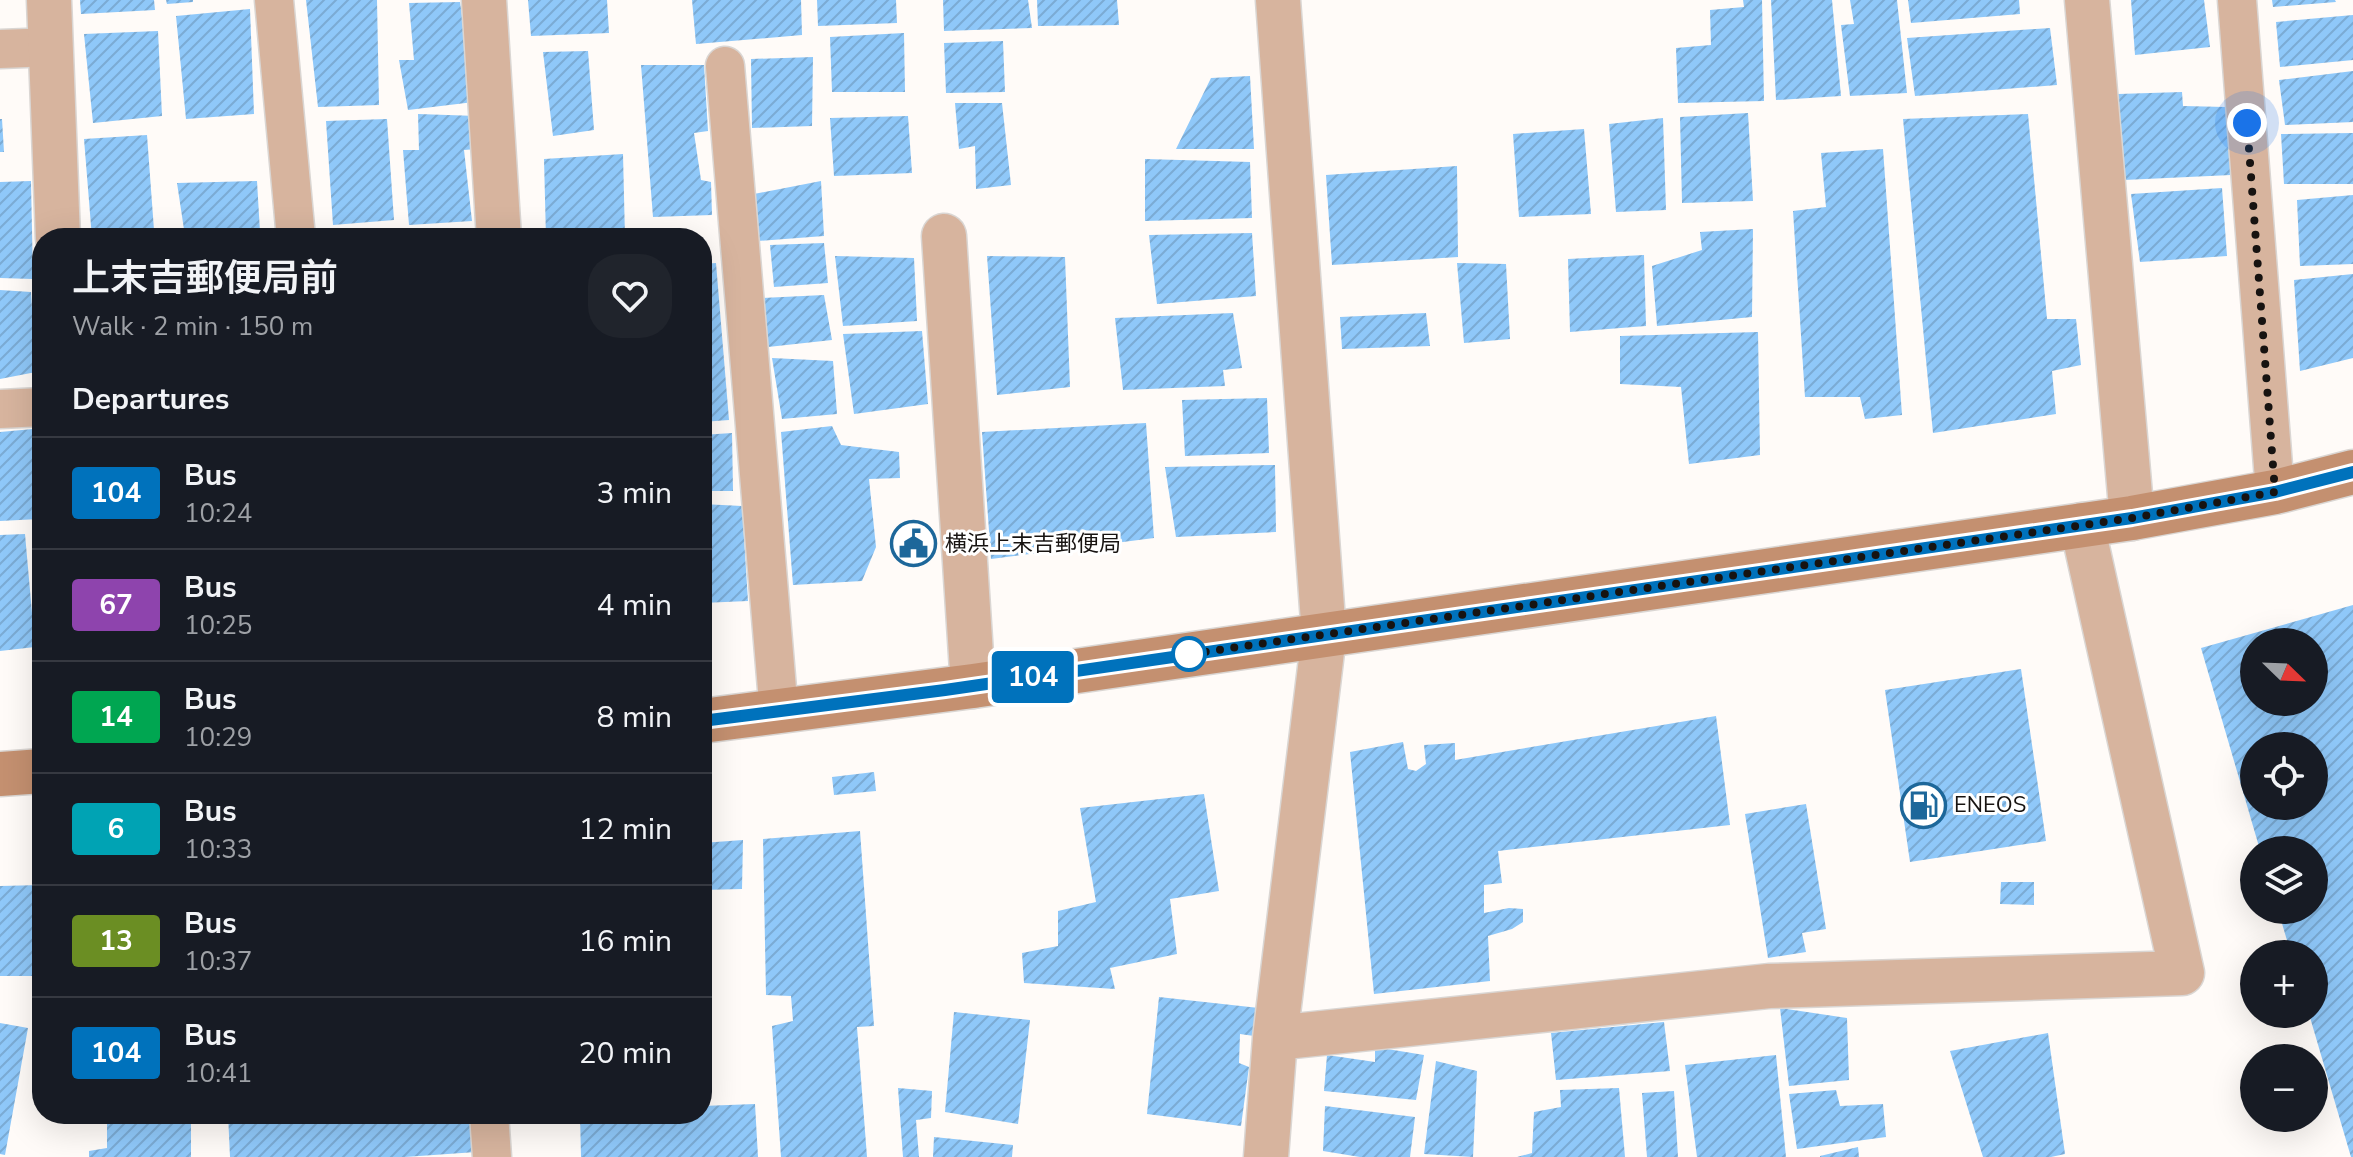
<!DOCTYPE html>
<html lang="en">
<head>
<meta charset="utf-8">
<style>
	body { margin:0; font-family:"Nunito Sans","Noto Sans JP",sans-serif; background:#20242c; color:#f1f3f6; height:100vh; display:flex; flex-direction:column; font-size:30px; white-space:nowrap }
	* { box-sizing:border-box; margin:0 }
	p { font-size:26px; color:#9ea1a6 }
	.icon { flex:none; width:44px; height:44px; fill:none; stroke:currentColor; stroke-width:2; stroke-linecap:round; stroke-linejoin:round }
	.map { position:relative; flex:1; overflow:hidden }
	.sheet { position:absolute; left:32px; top:228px; width:680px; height:896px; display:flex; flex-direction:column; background:#171b24; border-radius:32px; box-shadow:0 8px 32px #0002 }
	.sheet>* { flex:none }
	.badge { padding:0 16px; border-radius:6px; font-size:28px; line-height:52px }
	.needle { width:52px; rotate:113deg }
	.controls { position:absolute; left:2240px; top:628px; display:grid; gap:16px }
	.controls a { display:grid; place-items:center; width:88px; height:88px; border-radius:50%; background:#171b24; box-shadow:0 8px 32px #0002; font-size:40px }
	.you { position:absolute; width:40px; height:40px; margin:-20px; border:6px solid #fff; border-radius:50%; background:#1a73e8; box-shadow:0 0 0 12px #1a73e833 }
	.map>.badge { position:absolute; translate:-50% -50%; box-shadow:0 0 0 4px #fff }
	h2 { padding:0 40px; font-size:30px; line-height:72px }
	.round { display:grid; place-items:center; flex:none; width:84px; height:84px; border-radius:32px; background:#20242c }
	.headline { display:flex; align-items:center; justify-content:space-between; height:136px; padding:0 40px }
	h1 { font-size:38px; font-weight:600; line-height:60px }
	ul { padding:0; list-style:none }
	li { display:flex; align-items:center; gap:24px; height:112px; padding:0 40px; border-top:2px solid #363941 }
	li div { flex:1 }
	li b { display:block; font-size:30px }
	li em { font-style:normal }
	li .badge { min-width:88px; font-weight:700; text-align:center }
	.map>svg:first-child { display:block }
</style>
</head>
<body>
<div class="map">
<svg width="2353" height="1157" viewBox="0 0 2353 1157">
	<defs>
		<pattern id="building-hatch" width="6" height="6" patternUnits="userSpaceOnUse" patternTransform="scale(2)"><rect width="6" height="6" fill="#8fc8f9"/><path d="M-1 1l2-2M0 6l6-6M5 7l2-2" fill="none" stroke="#7babd4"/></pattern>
	</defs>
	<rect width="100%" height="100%" fill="#fffbf8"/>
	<!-- building -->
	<path fill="url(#building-hatch)" fill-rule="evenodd" d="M80,0H154L155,10L81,14Z
		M166,0H193V2L167,4Z
		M306,0H377L379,105L318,107Z
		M528,0H607L609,33L531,36Z
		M692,0H801L802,35L696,44Z
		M817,0H896L897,23L818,26Z
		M943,0H1028L1032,28L944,31Z
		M1037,0H1117L1119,25L1038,26Z
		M1743,0H1762L1764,101L1678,103L1676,48L1711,45L1710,10L1744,7Z
		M1771,0H1832L1841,96L1776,100Z
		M1850,0H1897L1907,93L1850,96L1841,25L1854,24Z
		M1908,0H2019L2020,14L1911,23Z
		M2131,0H2204L2210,47L2135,55Z
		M2272,0H2335L2336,2L2273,7Z
		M460,2L465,37L482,101L408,110L399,60H414L409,3Z
		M250,9L254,114L186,119L176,16Z
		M2353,15V60L2280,67L2276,22Z
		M2050,28L2057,85L1915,96L1907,38Z
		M158,31L162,116L93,123L84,34Z
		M904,33L905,92H832L830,37Z
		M1003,41L1005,92L946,93L944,43Z
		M588,51L594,130L553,136L543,52Z
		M813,57L812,126L752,128L751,59Z
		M641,65H704L708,131L694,133L701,180L711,182L712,215L653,217Z
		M2353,71V122L2285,125L2279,80Z
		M1250,76L1254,149H1176L1211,78Z
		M2182,92L2183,106L2226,107L2231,175L2124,180L2118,94Z
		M955,103H1002L1011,185L976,189L975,146L959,149Z
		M1748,113L1753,201L1682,203L1680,117Z
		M418,114L477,116V149L464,150L472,221L409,225L403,150H419Z
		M2028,114L2047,319H2076L2081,365L2052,371L2056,414L1933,433L1903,119Z
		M908,116L912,173L834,176L830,118Z
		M1663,118L1666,210L1616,212L1609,124Z
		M0,119H2L4,152H0Z
		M387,119L394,220L333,225L326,121Z
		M1584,129L1591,214L1519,217L1513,134Z
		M2353,133V184H2284L2281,134Z
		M147,135L154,230L92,238L84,139Z
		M1883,149L1902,415L1865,419L1860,397H1805L1793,211L1826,207L1821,153Z
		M623,154L625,238H574V235L546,238L544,159Z
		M1145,159L1250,162L1252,218L1145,221Z
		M1457,166L1458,257L1332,265L1326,175Z
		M31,181L33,279L0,278V182Z
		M257,181L260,232L185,236L177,183Z
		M821,181L824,236L758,241L754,194Z
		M2222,188L2227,256L2140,262L2131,194Z
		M2353,195V264L2300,266L2297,200Z
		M1753,229L1752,317L1657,326L1652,266L1702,250L1700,232Z
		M1252,233L1256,296L1157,304L1149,235Z
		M489,234V238H447V235Z
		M824,243L828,283L774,287L770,245Z
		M1644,255L1646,326L1570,332L1568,259Z
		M835,256L914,258L917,321L843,326Z
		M987,256L1065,257L1070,387L997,395Z
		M716,263L729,420L702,422V264Z
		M1457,263L1506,264L1510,339L1464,343Z
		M2353,274V358L2300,371L2294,280Z
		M0,290L31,292L36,372L0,379Z
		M824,295L832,340L768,347L761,298Z
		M1233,313L1242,368L1223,370L1225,386L1123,390L1115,318Z
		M1426,313L1430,346L1342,349L1340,317Z
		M922,331L928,404L854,414L843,334Z
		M1758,332L1760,455L1689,464L1681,387L1620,384V336Z
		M772,358L833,361L837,414L782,419Z
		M1267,398L1269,453L1185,456L1182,400Z
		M1146,423L1154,538L991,559L982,432Z
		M832,426L841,445L899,452L900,478L869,479L876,547L862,581L793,585L781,432Z
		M33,429L39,519L0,521V432Z
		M732,433L733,491H702V435Z
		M1275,465L1276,532L1176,537L1165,467Z
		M702,504L742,506L748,601L702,603Z
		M25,534L35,647L0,651V535Z
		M2353,605V1157H2351L2309,1014H2314V954H2291L2278,910H2314V850H2260L2201,648ZM2254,642H2314V702H2254ZM2254,746H2314V806H2254Z
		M2021,669L2046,841L1910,862L1885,690Z
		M1716,716L1730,825L1498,851L1502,883L1484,885V913L1509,908L1523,909V922L1512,929L1488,936L1490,981L1374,994L1350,752L1403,742L1408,769L1416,771L1426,764L1424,745L1455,743V760Z
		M874,772L876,791L834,795L832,777Z
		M1204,794L1219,891L1170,899L1177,954L1110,968L1115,989L1024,983L1022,953L1058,946V911L1096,902L1080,808Z
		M1806,804L1826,929L1802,933L1806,952L1768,958L1745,814Z
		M860,831L874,1026L857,1027L867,1157H781L772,1026L793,1021L791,996L766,995L763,839Z
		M743,840L742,889L702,890V843Z
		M2001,882H2034V905L2000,904Z
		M42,885V976H0V886Z
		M1159,997L1259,1008L1254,1036L1240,1034L1239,1063L1249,1067L1241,1126L1147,1114Z
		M1780,1008L1847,1018L1849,1080L1789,1086Z
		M954,1012L1030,1020L1018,1124L945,1112Z
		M1664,1022L1670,1071L1556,1080L1551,1033Z
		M0,1023L28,1028L5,1155L0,1154Z
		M2048,1033L2065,1154L2051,1157H1983L1950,1051Z
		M1375,1047L1424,1055L1416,1100L1324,1091L1327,1055L1375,1062Z
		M1776,1055L1786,1157H1697L1685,1065Z
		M1436,1061L1477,1071L1473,1157L1424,1154Z
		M898,1088L932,1091L931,1118L916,1120L919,1157H903Z
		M1619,1088L1625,1157H1517L1532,1153L1534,1112L1561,1107L1560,1090Z
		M1836,1090L1840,1106L1883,1104L1886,1137L1797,1149L1789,1094Z
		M1674,1091L1678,1157H1647L1642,1093Z
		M755,1104L758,1157H581L580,1114H702V1106Z
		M1325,1106L1415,1117L1410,1157H1360L1323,1151Z
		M107,1114H191V1157H89V1151L107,1148Z
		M228,1114H472L476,1152L405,1157H230Z
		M934,1137L1013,1145L1012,1157H933Z
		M1858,1147L1859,1157H1820V1156Z"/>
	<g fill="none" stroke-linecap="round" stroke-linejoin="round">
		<defs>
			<path id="lane" d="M274,0L296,238
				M2237,0L2275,492
				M0,49L52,47
				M725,66L779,713
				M0,409L42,407
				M489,1114L492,1157"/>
			<path id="street" d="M49,0L58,238
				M484,0L499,238
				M2087,0L2132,518
				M944,236L973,686
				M1275,1038L1769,986L2182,973L2082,525
				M1266,1157L1275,1038L1324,635L1278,0"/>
			<path id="secondary" d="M702,721L973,686L2132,518L2275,492L2353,472
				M0,774L42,771"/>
		</defs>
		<!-- lane casing -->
		<use href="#lane" stroke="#dad6d3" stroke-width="41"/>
		<!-- street casing -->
		<use href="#street" stroke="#dad6d3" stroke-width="47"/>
		<!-- secondary casing -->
		<use href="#secondary" stroke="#dad6d3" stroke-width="47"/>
		<!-- lane -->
		<use href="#lane" stroke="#d7b49e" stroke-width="38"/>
		<!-- street -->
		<use href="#street" stroke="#d7b49e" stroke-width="44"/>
		<!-- secondary -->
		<use href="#secondary" stroke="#c49070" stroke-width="44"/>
	</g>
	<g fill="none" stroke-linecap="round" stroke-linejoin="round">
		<defs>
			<path id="line" d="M702,721L945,690L2132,518L2275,492L2353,472"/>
		</defs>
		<!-- line casing -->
		<use href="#line" stroke="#fff" stroke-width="18"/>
		<!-- line -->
		<use href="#line" stroke="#0072bc" stroke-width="12"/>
		<!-- walk -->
		<path stroke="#171311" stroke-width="8" stroke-dasharray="0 14.4" d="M1189,654L1176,656L2132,518L2275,492L2247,123"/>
	</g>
	<!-- icons -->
	<defs>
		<symbol id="civic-ring" viewBox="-11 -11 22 22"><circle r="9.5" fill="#fff" stroke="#1d679a" stroke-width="1.5"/><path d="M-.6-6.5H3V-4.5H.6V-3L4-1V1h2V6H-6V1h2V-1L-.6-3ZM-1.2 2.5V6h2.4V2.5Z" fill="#1d679a"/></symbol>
		<symbol id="fuel-ring" viewBox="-11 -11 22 22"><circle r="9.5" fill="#fff" stroke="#1d679a" stroke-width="1.5"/><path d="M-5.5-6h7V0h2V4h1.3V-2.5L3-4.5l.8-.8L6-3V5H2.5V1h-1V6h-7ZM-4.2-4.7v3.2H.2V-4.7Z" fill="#1d679a"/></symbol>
	</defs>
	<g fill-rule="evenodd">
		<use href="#civic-ring" x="888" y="518" width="51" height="51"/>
		<use href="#fuel-ring" x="1898" y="780" width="51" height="51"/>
	</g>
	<!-- markers -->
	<circle fill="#fff" stroke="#0072bc" stroke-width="4" cx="1189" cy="654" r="16"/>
	<g text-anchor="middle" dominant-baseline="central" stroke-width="6" stroke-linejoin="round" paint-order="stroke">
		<!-- poi labels -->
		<g font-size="22" fill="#171311" stroke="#fff" text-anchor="start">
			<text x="945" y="544">横浜上末吉郵便局</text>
			<text x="1954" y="805">ENEOS</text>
		</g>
	</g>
</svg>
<div class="controls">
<a><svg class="needle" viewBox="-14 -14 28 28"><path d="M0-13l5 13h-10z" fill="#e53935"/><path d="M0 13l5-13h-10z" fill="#9ea1a6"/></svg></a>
<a><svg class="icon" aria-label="locate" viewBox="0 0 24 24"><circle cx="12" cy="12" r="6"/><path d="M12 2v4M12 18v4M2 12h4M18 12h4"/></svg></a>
<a><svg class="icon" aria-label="layers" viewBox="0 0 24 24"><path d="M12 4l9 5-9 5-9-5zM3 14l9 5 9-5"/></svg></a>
<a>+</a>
<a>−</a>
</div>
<div class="you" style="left:2247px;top:123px"></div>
<b class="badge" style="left:1033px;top:677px;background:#0072bc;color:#fff">104</b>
<section class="sheet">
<div class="headline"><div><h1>上末吉郵便局前</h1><p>Walk · 2 min · 150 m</p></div><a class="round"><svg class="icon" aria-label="heart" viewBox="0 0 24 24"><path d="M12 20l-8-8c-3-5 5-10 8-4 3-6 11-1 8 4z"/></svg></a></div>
<h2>Departures</h2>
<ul>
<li><span class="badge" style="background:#0072bc;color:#fff">104</span><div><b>Bus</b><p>10:24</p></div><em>3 min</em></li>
<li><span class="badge" style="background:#8e44ad;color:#fff">67</span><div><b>Bus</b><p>10:25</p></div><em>4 min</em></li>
<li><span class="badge" style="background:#00a651;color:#fff">14</span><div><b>Bus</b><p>10:29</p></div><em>8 min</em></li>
<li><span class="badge" style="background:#00a3b4;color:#fff">6</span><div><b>Bus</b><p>10:33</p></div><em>12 min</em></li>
<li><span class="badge" style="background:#6b8e23;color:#fff">13</span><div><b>Bus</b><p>10:37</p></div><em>16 min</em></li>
<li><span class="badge" style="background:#0072bc;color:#fff">104</span><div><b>Bus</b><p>10:41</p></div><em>20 min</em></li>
</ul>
</section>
</div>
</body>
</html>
